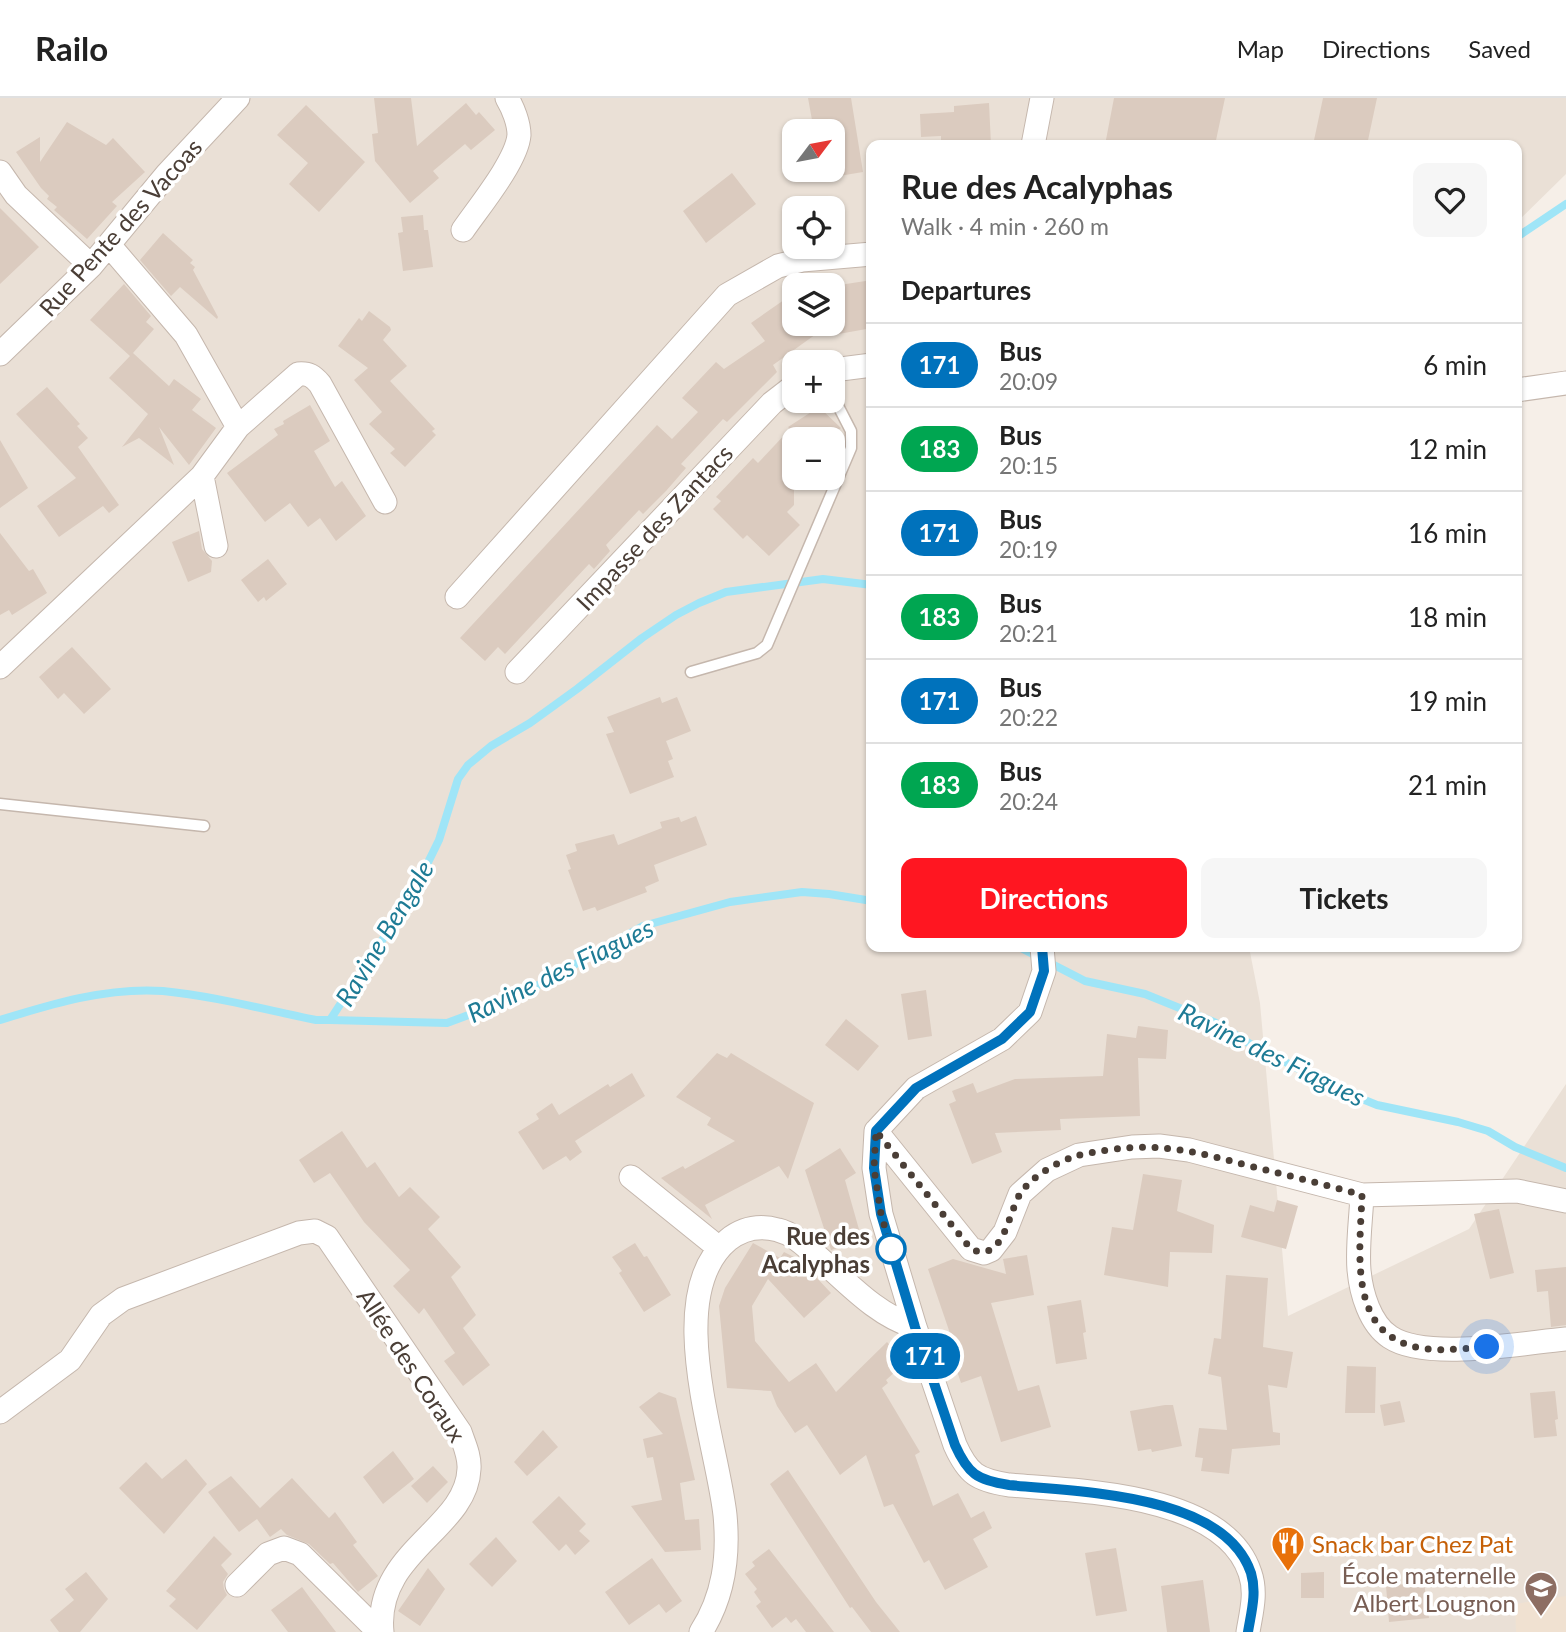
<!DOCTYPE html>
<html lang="en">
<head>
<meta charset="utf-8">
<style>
	body { margin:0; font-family:Lato,sans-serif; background:#f6f6f6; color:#222; height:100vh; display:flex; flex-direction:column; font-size:26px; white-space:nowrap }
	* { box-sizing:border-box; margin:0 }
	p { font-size:23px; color:#767676 }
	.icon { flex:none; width:38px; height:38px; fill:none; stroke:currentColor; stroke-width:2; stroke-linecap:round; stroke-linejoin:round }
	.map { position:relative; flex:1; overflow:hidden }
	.panel { position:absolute; left:866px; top:42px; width:656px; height:812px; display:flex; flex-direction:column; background:#fff; border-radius:14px; box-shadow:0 2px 5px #0004 }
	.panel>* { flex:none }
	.badge { padding:0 14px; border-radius:23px; font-size:24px; line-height:46px }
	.needle { width:46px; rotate:58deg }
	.fabs { position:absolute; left:782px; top:21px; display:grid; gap:14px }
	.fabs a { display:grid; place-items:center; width:63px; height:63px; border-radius:14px; background:#fff; box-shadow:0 2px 5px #0004; font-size:35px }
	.you { position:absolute; width:35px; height:35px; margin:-18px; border:5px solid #fff; border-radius:50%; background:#1a73e8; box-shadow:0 0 0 10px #1a73e833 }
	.map>.badge { position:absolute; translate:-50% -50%; box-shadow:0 0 0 4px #fff }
	h2 { padding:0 35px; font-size:26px; line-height:63px }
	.round { display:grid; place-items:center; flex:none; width:74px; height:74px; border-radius:14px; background:#f6f6f6 }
	.overview { display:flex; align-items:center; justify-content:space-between; height:119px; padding:0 35px }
	h1 { font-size:33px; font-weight:700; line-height:52px }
	.button { display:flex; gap:14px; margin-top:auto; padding:14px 35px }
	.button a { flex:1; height:80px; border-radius:14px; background:#ff1621; color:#fff; font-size:28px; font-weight:700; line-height:80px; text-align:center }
	.button a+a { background:#f6f6f6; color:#222 }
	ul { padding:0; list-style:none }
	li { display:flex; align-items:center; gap:21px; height:84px; padding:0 35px; border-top:2px solid #e0e0e0 }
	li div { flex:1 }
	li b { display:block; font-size:26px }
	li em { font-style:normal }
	li .badge { min-width:77px; font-weight:700; text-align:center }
	header { display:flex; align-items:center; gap:42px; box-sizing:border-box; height:98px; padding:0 35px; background:#fff; border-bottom:2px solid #e0e0e0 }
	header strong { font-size:33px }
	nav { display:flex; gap:38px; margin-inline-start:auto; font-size:24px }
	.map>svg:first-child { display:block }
</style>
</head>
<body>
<header>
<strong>Railo</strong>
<nav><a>Map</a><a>Directions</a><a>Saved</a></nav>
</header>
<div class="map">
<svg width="1566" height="1534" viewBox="0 0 1566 1534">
	<rect width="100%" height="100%" fill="#f6efe8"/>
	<!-- residential -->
	<path fill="#eae0d6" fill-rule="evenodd" d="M0,0H1566V76L1517,124V47H872V849H1249L1260,905L1288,1218L1469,1131L1566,986V1534H0ZM794,33H833V72H794ZM794,110H833V149H794ZM794,187H833V226H794ZM794,264H833V303H794ZM794,341H833V380H794Z"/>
	<!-- education -->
	<path fill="#f0e1d1" d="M1566,1498V1534H1516L1515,1506Z"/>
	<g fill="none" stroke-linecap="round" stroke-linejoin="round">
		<!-- stream -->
		<path stroke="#9fe5f7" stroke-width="8" d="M1517,139L1566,106
			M1019,849L1085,883L1145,896L1214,924L1252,947L1340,992L1377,1007L1458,1024L1488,1033L1515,1049L1566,1070
			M0,922C52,906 107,889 163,893C214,898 266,912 316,922H330L413,795L439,742L458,681L468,667L491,648L530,625L577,591L642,540L676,517L699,505L726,494L823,481L872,487
			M330,922L447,925L517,899L643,828L730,804L802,794L829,796L872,803"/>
	</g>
	<!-- building -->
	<path fill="#dbcbbf" d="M374,0H411L417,48L466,5L476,17L479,14L495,32L471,52L465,46L433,73L439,80L410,105L375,63L372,36L378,35Z
		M808,0H851L863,74L833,79V33H814Z
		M1114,0H1225L1215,47H1105Z
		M1323,0H1377L1367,47H1313Z
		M989,5L991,47H941V38L921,39L920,16L954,14V8Z
		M306,7L365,64L319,114L289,86L308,65L277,37Z
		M67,24L106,47L113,40L145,74L112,104L117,108L87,141L54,112L57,109L47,101L49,98L41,90L16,54L40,39V64Z
		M732,75L756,106L706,145L683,113Z
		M0,110L39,149L0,186Z
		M423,117L424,132H428L433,169L403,173L398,135L403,134L401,119Z
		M163,135L193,162L190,165L195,169L193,172L218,219L217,221L180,189L171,198L140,162Z
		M872,182V230L833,237V188Z
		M124,186L151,218L146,224L154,231L133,255L169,288L174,281L201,301L192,312L216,330L189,367L159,329L174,367L139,340L122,349L148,316L109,280L130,258L90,222Z
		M794,195V226H830L773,267L777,274L727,324L723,321L681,366L686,370L666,393L643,416L639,412L606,447L610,453L594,471L589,466L505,556L498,549L485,563L460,540L657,327L672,341L698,314L682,300L716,264L724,271L765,243L751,225Z
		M369,213L390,229L391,232L383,242L407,268L390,283L435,331L432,333L436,337L405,369L390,355L395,351L369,326L382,314L354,282L368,270L338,248L359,220L362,223Z
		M47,289L80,326L77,328L88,340L78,349L119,407L109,415L103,408L59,439L37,408L76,380L16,316Z
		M310,307L330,343L314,353L335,389L342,383L366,418L336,443L320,420L308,429L290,405L265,424L227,375L278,337L274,331L284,326L283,323Z
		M819,309L841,330L830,341H799L794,336V407L787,414L800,427L769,458L747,437L743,441L713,411L721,403L716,399L753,360L758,365L790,331L788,329Z
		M0,342L28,390L0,410Z
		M199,433L202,451L212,463L211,474L188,484L172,444Z
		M0,435L29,473L33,471L47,495L12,517L9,512L0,517Z
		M268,461L287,486L266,503L264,499L258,504L241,482Z
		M72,549L111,591L84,616L64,595L58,601L39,579Z
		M660,599L662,605L677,599L691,633L666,643L673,661L668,663L674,679L630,696L606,636L614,634L607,619Z
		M696,718L707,747L654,767L659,783L645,789L647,794L597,813L595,809L583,813L568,772L571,771L566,757L577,753L575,746L614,736L618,747L662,730L660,724L679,719L681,724Z
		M926,892L932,938L908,942L901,896Z
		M846,921L879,948L858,973L825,947Z
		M1138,928L1168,932L1166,961L1138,960L1140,1018L1060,1021L1061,1032L995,1035L1002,1054L972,1066L949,1006L956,1003L952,993L973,985L977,995L1015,981L1103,978L1107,936L1136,940Z
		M717,955L727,960L731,955L814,1005L788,1081L779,1068L705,1107L712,1121L661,1080L683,1068L685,1071L735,1043L707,1027L711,1020L676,999Z
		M632,975L645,998L575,1043L582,1054L570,1063L566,1058L543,1072L518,1034L539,1021L536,1016L552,1005L559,1017L608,986L610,989Z
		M342,1033L367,1070L375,1064L399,1099L410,1089L440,1119L428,1131L461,1169L451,1179L476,1217L463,1230L490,1267L463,1288L444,1263L455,1255L424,1210L419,1216L393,1188L410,1172L364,1124L330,1075L314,1085L299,1062Z
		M840,1050L856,1075L845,1082L862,1142L831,1152L805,1072Z
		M1143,1076L1182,1082L1177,1113L1214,1127L1212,1155L1170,1154L1168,1189L1104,1177L1112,1129L1133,1132Z
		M1277,1102L1298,1108L1286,1151L1241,1139L1250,1107L1274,1114Z
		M1499,1111L1514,1175L1490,1181L1474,1116Z
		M635,1145L644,1159L647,1158L671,1197L644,1214L619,1175L622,1173L612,1159Z
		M753,1145L780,1160L784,1154L800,1162L831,1195L804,1220L768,1181L752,1208L755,1243L789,1284L816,1265L836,1294L887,1244L906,1264L886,1282L888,1285L882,1290L920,1354L915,1357L933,1408L958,1395L971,1420L984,1413L992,1430L973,1441L988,1469L945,1492L929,1462L924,1465L893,1406L884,1409L866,1357L840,1377L807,1327L795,1335L777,1308L771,1293L727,1290L719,1208L725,1190Z
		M1027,1157L1034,1197L991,1205L1018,1293L1039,1287L1051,1329L1001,1344L981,1278L961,1285L949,1249L954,1247L928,1171L953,1161L1006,1176L1003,1161Z
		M1566,1169V1227L1551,1229L1548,1193L1537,1194L1535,1172Z
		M1226,1177L1268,1180L1263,1249L1293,1254L1287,1290L1268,1287L1273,1334L1280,1335V1347L1232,1351L1229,1376L1201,1373L1203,1360L1195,1359L1199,1330L1227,1332L1221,1279L1208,1276L1214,1240L1221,1241Z
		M1081,1202L1086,1234L1083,1235L1087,1261L1056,1266L1047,1208Z
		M1347,1268L1376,1269L1375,1315H1345Z
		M1555,1293L1558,1321L1555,1322L1557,1338L1534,1340L1530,1295Z
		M659,1294L676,1300L695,1382L680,1385L685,1422L699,1421L701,1452L665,1454L631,1408L662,1402L653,1359L647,1360L643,1341L663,1336L639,1309Z
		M1400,1303L1405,1324L1384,1328L1380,1307Z
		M1165,1307H1173L1182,1348L1152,1354L1151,1351L1138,1353L1130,1313Z
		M543,1332L558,1349L527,1378L514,1364Z
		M393,1353L414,1381L383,1406L363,1379Z
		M186,1361L207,1386L164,1436L119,1390L146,1364L162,1381Z
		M433,1368L448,1384L427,1405L411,1388Z
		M788,1372L876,1504L900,1534H871L852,1509L850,1510L770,1386Z
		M231,1378L260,1410L292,1380L329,1420L335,1414L357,1444L353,1447L378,1478L358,1494L333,1465L330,1466L309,1446L287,1437L281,1431L270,1439L257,1421L239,1434L208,1394Z
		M559,1398L586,1426L579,1433L590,1443L575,1457L566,1446L559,1453L532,1424Z
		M214,1438L232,1456L221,1467L228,1476L223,1484L224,1491L227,1497L197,1532L169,1508L176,1501L166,1493Z
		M496,1439L517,1463L492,1489L469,1466Z
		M1116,1450L1127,1513L1096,1518L1085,1455Z
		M769,1451L834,1534H806L796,1521L791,1525L786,1519L772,1530L756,1508L761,1504L754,1494L757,1491L745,1476L755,1468L752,1464Z
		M652,1460L682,1503L666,1515L659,1506L629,1527L605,1494Z
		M428,1470L445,1491L420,1528L398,1513Z
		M86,1474L108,1501L80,1534H59L50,1522L74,1502L65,1491Z
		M1324,1474V1500H1301V1475Z
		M1203,1482L1210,1534H1167L1161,1488Z
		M1424,1484L1429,1520L1389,1524L1386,1488Z
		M302,1489L310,1500L336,1534H288L271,1512Z"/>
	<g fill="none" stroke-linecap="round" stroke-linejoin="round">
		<defs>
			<path id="lane" d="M691,574L757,555L767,547L851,350V333L833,298
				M0,706L204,728"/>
			<path id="street" d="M1033,47L1042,0
				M0,74L16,97L91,168
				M463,132C478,110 517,63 519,37C519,25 513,10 507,0
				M109,147L186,237L238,329
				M0,256L91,168L167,76L238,0
				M833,272L872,267
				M1517,292L1566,285
				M202,378L216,448
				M457,499L727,197L778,168L802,162L872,156
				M0,569L202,378L238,329L298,276C309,275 313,278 320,286L385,404
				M517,574L772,305L794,288
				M1042,849L1044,873L1030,914L1002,941L916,990L876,1033L874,1070L881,1116L915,1229L955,1347C968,1376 977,1382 1009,1387C1078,1393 1224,1395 1250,1475C1257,1495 1251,1515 1248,1534
				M876,1033L971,1151L984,1155L991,1152L1005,1134L1020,1096L1047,1072L1079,1057L1132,1049L1159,1048L1189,1052L1362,1097C1361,1121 1357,1148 1359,1172C1361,1195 1370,1226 1390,1239C1426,1263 1522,1245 1566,1241
				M631,1079L719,1150
				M1362,1097L1517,1093L1566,1103
				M0,1314L70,1262L101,1217L123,1201L299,1135L315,1133L327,1139L460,1334C464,1346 470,1358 469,1371C467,1431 374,1454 382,1534
				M237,1487L268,1456L284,1450L300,1456L379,1534
				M701,1534C724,1498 729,1459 725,1417C717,1344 662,1197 728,1142C743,1130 760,1127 778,1132C794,1136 805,1148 817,1158C847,1184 876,1217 915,1229"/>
		</defs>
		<!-- lane casing -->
		<use href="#lane" stroke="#c5b7ad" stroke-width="13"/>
		<!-- street casing -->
		<use href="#street" stroke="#c5b7ad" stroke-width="25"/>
		<!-- lane -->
		<use href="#lane" stroke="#fff" stroke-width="10"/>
		<!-- street -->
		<use href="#street" stroke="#fff" stroke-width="23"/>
	</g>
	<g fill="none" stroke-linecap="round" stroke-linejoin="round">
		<defs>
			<path id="line" d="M1042,849L1044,873L1030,914L1002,941L916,990L876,1033L874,1070L881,1116L915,1229L955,1347C968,1376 977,1382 1009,1387C1078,1394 1224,1395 1251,1475C1257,1495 1251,1515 1248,1534"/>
		</defs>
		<!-- line casing -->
		<use href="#line" stroke="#fff" stroke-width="16"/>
		<!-- line -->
		<use href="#line" stroke="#0072bc" stroke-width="10"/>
		<!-- walk -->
		<path stroke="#4a3e36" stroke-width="7" stroke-dasharray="0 12.6" d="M891,1151L881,1116L874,1070L876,1033L971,1151C1004,1166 1008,1115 1020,1096C1032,1078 1057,1064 1076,1058C1086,1055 1097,1054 1108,1052C1164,1044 1200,1055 1254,1069C1290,1078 1326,1087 1362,1097C1360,1156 1346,1242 1427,1251C1447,1253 1468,1250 1487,1249"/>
	</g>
	<!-- icons -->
	<defs>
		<symbol id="restaurant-pin" viewBox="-11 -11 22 30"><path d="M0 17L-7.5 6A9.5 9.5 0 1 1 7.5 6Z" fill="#e8710a" stroke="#fff"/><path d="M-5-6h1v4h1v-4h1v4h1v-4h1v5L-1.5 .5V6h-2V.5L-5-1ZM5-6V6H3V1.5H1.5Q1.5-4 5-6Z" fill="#fff"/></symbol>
		<symbol id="school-pin" viewBox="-11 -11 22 30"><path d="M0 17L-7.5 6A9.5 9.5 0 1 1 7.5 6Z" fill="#8d6e63" stroke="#fff"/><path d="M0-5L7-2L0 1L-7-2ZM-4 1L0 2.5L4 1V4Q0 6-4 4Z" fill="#fff"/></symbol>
	</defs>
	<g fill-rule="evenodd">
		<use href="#restaurant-pin" x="1269" y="1426" width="38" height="52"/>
		<use href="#school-pin" x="1522" y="1471" width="38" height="52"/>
	</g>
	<!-- markers -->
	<circle fill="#fff" stroke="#0072bc" stroke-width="3.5" cx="891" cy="1151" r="14"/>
	<g text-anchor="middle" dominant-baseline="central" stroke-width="7" stroke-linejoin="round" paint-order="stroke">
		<!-- street labels -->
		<g font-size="24" fill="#4a3e36" stroke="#fff">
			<text transform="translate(120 129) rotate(-48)">Rue Pente des Vacoas</text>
			<text transform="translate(654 429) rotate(-47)">Impasse des Zantacs</text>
			<text transform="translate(412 1267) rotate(57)">Allée des Coraux</text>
		</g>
		<!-- stop labels -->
		<g font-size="24" font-weight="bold" fill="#4a3e36" stroke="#fff" text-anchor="end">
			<text x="870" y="1137">Rue des<tspan x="870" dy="28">Acalyphas</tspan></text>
		</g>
		<!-- food labels -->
		<g font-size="24" fill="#c56008" stroke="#fff" text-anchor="start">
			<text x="1312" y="1445">Snack bar Chez Pat</text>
		</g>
		<!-- education labels -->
		<g font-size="24" fill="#785e54" stroke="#fff" text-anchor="end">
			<text x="1516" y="1476">École maternelle<tspan x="1516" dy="28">Albert Lougnon</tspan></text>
		</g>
		<!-- water labels -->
		<g font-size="26" font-style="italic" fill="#1e7b95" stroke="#fff">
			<text transform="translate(384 835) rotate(-59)">Ravine Bengale</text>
			<text transform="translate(560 872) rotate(-26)">Ravine des Fiagues</text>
			<text transform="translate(1272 956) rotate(26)">Ravine des Fiagues</text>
		</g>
	</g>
</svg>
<div class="fabs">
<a><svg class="needle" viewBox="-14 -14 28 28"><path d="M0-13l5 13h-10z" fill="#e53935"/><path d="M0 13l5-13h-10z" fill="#767676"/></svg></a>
<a><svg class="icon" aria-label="locate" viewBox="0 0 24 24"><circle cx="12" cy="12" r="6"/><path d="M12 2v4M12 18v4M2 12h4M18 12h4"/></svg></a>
<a><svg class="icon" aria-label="layers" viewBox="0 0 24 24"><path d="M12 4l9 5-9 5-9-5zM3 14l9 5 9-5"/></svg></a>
<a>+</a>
<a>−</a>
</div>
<div class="you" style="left:1487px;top:1249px"></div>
<b class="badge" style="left:925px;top:1258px;background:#0072bc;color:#fff">171</b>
<section class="panel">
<div class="overview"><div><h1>Rue des Acalyphas</h1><p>Walk · 4 min · 260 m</p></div><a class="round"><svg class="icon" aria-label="heart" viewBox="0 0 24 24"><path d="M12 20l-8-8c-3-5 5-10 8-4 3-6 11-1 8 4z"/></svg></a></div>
<h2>Departures</h2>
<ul>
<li><span class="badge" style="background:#0072bc;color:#fff">171</span><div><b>Bus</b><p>20:09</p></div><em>6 min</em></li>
<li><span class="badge" style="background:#00a651;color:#fff">183</span><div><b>Bus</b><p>20:15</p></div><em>12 min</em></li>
<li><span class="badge" style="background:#0072bc;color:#fff">171</span><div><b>Bus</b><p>20:19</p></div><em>16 min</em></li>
<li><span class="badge" style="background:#00a651;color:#fff">183</span><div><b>Bus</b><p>20:21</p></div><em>18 min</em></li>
<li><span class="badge" style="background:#0072bc;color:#fff">171</span><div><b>Bus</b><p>20:22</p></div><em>19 min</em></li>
<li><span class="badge" style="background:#00a651;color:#fff">183</span><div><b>Bus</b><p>20:24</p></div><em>21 min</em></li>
</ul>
<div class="button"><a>Directions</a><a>Tickets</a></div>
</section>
</div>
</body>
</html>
